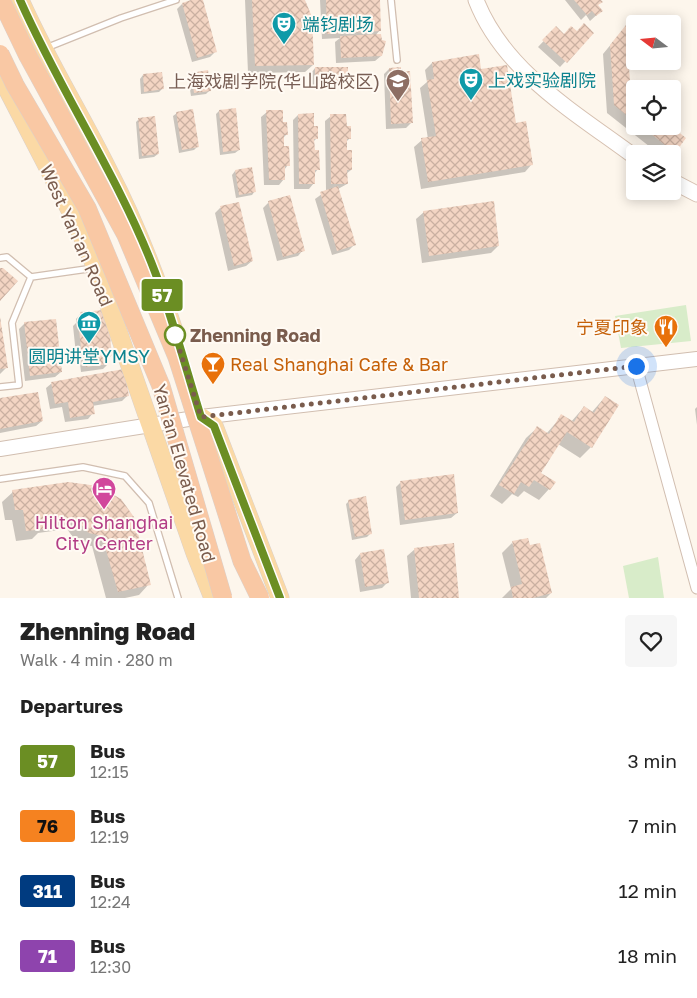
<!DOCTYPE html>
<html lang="en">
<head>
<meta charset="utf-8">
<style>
	body { margin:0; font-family:"Golos Text","Noto Sans SC",sans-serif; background:#f6f6f6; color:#222; height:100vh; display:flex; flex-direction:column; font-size:19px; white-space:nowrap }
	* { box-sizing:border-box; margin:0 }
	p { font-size:16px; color:#767676 }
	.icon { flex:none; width:28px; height:28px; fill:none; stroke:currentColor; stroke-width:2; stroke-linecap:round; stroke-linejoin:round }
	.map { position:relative; height:598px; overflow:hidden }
	.drawer { display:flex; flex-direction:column; background:#fff; flex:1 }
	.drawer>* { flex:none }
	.badge { padding:0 10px; border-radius:4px; font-size:18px; line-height:32px }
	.needle { width:32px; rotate:286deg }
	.buttons { position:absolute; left:626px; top:15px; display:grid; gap:10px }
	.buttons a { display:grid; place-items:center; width:55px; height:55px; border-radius:5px; background:#fff; box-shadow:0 2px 12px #0003; font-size:25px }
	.you { position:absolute; width:25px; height:25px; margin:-12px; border:4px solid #fff; border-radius:50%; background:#1a73e8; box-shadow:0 0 0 8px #1a73e833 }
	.map>.badge { position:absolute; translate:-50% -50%; box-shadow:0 0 0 2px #fff }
	h2 { padding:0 20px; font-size:19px; line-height:45px }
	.round { display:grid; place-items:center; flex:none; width:52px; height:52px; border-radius:5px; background:#f6f6f6 }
	.head { display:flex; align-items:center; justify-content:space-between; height:85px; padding:0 20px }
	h1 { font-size:24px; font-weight:800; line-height:38px }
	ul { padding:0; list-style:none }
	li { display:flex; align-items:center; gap:15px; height:65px; padding:0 20px }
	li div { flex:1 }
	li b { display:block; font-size:19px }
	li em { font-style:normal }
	li .badge { min-width:55px; font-weight:700; text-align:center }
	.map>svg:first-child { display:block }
</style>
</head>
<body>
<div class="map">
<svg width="697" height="598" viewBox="0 0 697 598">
	<defs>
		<pattern id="building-cross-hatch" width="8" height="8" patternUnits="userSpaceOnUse" patternTransform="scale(1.25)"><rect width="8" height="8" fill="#f3d5c3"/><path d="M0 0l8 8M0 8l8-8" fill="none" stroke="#cab0a1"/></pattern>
	</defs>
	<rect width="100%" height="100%" fill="#fdf6ec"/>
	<!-- park -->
	<path fill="#d8ecc9" d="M686,305L691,341L621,348L615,316Z
		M658,557L664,598H629L623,566Z"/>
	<!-- shadow -->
	<path fill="#0003" d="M195,0H201L216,51L210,57L192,62L177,9L182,4Z
		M245,0H304L313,65L305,72L248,73Z
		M320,0H378L380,30L375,36L381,56L375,61L336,63L335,42L340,38L322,39Z
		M565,0H600L597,6L601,11L590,21L586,15L581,20Z
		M635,24V43L627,52L630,95L635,100V126H669L684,138L672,154H659L607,113L603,54L626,26Z
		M556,28L564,35L592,33L560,67L538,47Z
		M432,63L480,71L515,125L532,164L525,172L421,189L414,147L422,140L428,139L420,88L427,82L425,70Z
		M315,68L346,82L343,86H312V72Z
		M389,69L412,122L406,128L386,129L384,74Z
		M192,74L210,90L206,94L191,96L188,77Z
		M143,75L162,89L159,92L141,94L140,79Z
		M219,111L239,150L235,153L220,155L216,114Z
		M267,112L282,124L287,134L283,138V147L288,165L284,170V179L279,185H264L261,117Z
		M177,113L197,147L194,150L179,153L173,116Z
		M298,115L313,127L317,138L313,142V151L318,169L314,174V183L309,189H294L293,120Z
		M331,116L346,128L350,138L346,142V151L351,170L346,174L347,184L338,189L354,245L349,250L332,255L315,199L326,191L325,121Z
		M139,119L158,154L154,157L139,159L136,122Z
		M251,169L255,191L252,195L236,198L232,175L235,171Z
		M269,202L303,250L298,256L277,261L263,208Z
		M238,204L252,261L246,266L228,271L215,213L220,208Z
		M424,212L498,246L491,253L422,263L416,219Z
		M81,313L111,356L108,358V364L103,369L81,372L80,364H77L73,326L76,323V319Z
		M0,318L6,368L0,374Z
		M25,323L61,372L55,377L25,381L19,329Z
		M52,383L127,396L122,401L92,406L93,413L88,419L65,422L62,407L50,409L46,388Z
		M605,397L617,405L591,447L580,458L558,444L539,473L549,489L539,500L524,491L518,497L512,494L502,504L490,496L526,438L537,428L546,434L562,416L571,422L584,407L592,412Z
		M0,400L42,421L36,426L0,433Z
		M697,407V425L695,409Z
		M401,482L457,513L451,518L400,525L396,487Z
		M68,483L149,584L139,595L125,598H106L92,546L78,544L67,529L38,533L32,539L16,541L12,520H5L2,502L13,492Z
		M349,501L371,533L367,537L352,540L346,504Z
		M512,543L551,593L546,598H502L511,589L502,553Z
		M415,549L458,598H411L407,556Z
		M360,554L387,583L382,588L360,592L355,560Z"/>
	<!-- building -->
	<path fill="url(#building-cross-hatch)" d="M191,0H203L217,52L197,58L182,3Z
		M252,0H305L312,17L314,65L255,66Z
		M326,0H380L381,31L327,34Z
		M574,0H601L603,2L598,5L603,11L596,16L592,11L587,15Z
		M636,21L639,24H635V45L628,53L631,95L635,98V122L614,105L610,45L626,25Z
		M584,23L594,33L567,63L542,40L556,26L564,34L571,26L577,31Z
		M381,34L382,40L386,41L382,56L341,58L340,36Z
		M479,54L481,69L507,65L516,123L526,121L533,165L428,182L421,138L436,136L427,80L434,79L432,62Z
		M315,67H348V83H315Z
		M401,67V71H410L413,123L391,124L389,68Z
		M208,70L211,91L194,93L191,73Z
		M162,72L164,89L144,92L143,74Z
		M236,108L240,150L223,152L219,110Z
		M193,109L199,147L182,150L176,112Z
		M266,110H283V122H287L288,135H284V146H289L290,166H285V180H269Z
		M314,113V126H318V139H314L315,150H319L320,170H315V184H299L298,114Z
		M330,114H346L347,126H351V139H347V150H352V170H347L348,184H331Z
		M155,116L159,154L142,156L138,118Z
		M641,126H671L686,138L675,153Z
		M252,167L256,192L239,195L235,170Z
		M338,186L356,245L337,251L320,192Z
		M290,195L305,251L283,257L268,201Z
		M494,201L499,246L429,256L423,211Z
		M239,202L253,261L234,266L220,206Z
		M0,268H3L18,281L0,301Z
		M104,310L108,316L112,356H109V364L86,367L85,359H82L78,319H81L80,312Z
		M0,317L8,368L0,369Z
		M56,319L62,372L30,376L24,322Z
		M124,369L129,396L93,402L95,414L70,418L68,402L55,404L51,382Z
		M38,392L43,421L0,429V398Z
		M605,396L619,405L592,448L567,432L541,473L556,482L550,490L534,480L529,487L521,482L514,494L499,485L537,426L549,434L561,414L574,422L584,406L594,413Z
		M454,474L458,513L405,520L400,481Z
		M68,482L98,486L121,499L134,517L151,585L118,592L102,536L89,533L84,529L78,519L44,524V529L26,531L23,510H15L12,490Z
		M366,496L372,534L355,537L348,500Z
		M528,538L530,545L540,543L552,593L533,598H513L511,587L522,584L512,541Z
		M454,543L459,598H419L414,548Z
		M384,549L389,583L365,587L360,553Z"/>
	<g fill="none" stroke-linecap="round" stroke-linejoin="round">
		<defs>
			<path id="service" d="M391,0L397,60
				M46,48L121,18L176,0
				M0,258L7,257L31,277
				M0,387L19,385L12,323L31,277L94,268
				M0,479L83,467L125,476L149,503L178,598"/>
			<path id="minor" d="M636,366L697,588"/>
			<path id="tertiary" d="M0,449L201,417L697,359"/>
			<path id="secondary" d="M476,0C504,72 576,113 635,157
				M672,181L697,194"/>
			<path id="primary" d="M20,0C47,61 80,113 109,172C137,226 157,279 176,337
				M0,75L74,218L96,268L195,553L213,598
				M201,417L214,426L280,598"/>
		</defs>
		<!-- service casing -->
		<use href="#service" stroke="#d1beb0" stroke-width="8"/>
		<!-- minor casing -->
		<use href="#minor" stroke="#d1beb0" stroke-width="13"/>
		<!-- tertiary casing -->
		<use href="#tertiary" stroke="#d1beb0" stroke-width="16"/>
		<!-- secondary casing -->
		<use href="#secondary" stroke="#d6c0b0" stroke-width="17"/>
		<!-- primary casing -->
		<use href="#primary" stroke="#dad1cd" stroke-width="19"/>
		<!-- service -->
		<use href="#service" stroke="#fff" stroke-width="5.5"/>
		<!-- minor -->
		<use href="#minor" stroke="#fff" stroke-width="11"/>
		<!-- tertiary -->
		<use href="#tertiary" stroke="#fff" stroke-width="14"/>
		<!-- secondary -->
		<use href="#secondary" stroke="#fff" stroke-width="15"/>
		<!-- primary -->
		<use href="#primary" stroke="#fbd9a5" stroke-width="18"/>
		<defs>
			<path id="trunk-bridge" d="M1,0L28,56L126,235L177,357L242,561L260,598
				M0,54L15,85L87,208L161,386L223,598"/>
		</defs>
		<!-- trunk-bridge casing -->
		<use href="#trunk-bridge" stroke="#dad1cd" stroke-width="19" stroke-linecap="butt"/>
		<!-- trunk-bridge -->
		<use href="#trunk-bridge" stroke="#f9c8a4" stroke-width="18"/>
	</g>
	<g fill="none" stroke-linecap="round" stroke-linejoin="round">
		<defs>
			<path id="line" d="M20,0C61,93 119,177 155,272C173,319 186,369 201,417L214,426L280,598"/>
		</defs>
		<!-- line casing -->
		<use href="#line" stroke="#fff" stroke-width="11"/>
		<!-- line -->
		<use href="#line" stroke="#6b8e23" stroke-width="8"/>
		<!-- walk -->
		<path stroke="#7a5c4d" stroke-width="5" stroke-dasharray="0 9" d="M175,335L172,326L201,417L636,366"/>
	</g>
	<!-- icons -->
	<defs>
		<symbol id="theatre-pin" viewBox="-11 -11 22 30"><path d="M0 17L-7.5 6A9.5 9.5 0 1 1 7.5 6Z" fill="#0f9aa8" stroke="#fffaf3"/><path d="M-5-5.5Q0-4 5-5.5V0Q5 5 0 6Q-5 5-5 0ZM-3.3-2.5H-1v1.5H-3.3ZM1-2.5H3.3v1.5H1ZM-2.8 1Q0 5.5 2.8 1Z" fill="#fff"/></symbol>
		<symbol id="school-pin" viewBox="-11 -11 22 30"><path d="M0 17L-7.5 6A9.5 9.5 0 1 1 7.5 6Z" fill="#8d6e63" stroke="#fffaf3"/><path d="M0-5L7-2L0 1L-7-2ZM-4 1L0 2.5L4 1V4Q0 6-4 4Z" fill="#fff"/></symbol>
		<symbol id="museum-pin" viewBox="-11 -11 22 30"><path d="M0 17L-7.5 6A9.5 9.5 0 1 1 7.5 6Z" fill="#0f9aa8" stroke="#fffaf3"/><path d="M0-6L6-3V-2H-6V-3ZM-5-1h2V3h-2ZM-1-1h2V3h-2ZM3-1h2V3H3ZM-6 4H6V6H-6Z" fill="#fff"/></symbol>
		<symbol id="restaurant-pin" viewBox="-11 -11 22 30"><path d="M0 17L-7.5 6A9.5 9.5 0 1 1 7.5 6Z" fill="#e8710a" stroke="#fffaf3"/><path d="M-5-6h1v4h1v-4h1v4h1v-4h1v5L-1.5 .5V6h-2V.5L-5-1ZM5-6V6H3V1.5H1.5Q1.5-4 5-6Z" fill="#fff"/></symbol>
		<symbol id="bar-pin" viewBox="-11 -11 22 30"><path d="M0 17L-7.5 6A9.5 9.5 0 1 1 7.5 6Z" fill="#e8710a" stroke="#fffaf3"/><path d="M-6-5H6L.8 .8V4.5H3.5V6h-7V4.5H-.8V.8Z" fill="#fff"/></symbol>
		<symbol id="hotel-pin" viewBox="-11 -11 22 30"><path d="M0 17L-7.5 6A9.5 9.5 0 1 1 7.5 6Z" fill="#d1479c" stroke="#fffaf3"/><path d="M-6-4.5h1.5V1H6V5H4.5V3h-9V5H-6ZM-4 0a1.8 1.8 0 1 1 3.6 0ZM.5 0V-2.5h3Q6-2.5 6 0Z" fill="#fff"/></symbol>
	</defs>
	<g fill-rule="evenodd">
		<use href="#theatre-pin" x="270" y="10" width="28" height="38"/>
		<use href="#theatre-pin" x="457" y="66" width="28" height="38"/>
		<use href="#school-pin" x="384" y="67" width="28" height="38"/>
		<use href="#museum-pin" x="75" y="309" width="28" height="38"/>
		<use href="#restaurant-pin" x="652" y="313" width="28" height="38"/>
		<use href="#bar-pin" x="199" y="350" width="28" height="38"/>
		<use href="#hotel-pin" x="90" y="475" width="28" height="38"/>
	</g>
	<!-- markers -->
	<circle fill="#fff" stroke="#6b8e23" stroke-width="2.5" cx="175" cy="335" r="10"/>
	<g text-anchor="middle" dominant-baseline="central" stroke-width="4" stroke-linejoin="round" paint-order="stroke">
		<!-- culture labels -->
		<g font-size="18" fill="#0d838f" stroke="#fffaf3" text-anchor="start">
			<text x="302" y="24">端钧剧场</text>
			<text x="488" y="80">上戏实验剧院</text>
			<text x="89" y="356" text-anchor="middle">圆明讲堂YMSY</text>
		</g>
		<!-- education labels -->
		<g font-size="18" fill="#785e54" stroke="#fffaf3" text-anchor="end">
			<text x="380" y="81">上海戏剧学院(华山路校区)</text>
		</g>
		<!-- street labels -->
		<g font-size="18" fill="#7a5c4d" stroke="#fffaf3">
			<text transform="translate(77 235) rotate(66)">West Yan'an Road</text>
			<text transform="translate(185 473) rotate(74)">Yan'an Elevated Road</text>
		</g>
		<!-- food labels -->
		<g font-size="18" fill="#c56008" stroke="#fffaf3" text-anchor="end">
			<text x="648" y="327">宁夏印象</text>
			<text x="230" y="364" text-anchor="start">Real Shanghai Cafe &amp; Bar</text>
		</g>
		<!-- stop labels -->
		<g font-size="18" font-weight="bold" fill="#7a5c4d" stroke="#fffaf3" text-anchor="start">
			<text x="190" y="335">Zhenning Road</text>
		</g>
		<!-- hotel labels -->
		<g font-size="18" fill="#b23c85" stroke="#fffaf3">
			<text x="104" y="522">Hilton Shanghai<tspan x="104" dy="21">City Center</tspan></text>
		</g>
	</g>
</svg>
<div class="buttons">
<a><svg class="needle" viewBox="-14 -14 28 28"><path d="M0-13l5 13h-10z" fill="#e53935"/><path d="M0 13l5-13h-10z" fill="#767676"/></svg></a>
<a><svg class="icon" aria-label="locate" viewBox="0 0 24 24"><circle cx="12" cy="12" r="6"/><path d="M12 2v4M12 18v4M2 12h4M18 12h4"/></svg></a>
<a><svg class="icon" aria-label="layers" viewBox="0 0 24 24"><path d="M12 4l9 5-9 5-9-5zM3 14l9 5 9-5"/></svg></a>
</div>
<div class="you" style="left:636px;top:366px"></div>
<b class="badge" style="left:162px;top:295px;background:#6b8e23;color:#fff">57</b>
</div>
<section class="drawer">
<div class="head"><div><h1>Zhenning Road</h1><p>Walk · 4 min · 280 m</p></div><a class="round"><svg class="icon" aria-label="heart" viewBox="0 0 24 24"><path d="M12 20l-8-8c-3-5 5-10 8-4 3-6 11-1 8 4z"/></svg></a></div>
<h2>Departures</h2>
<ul>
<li><span class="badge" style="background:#6b8e23;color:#fff">57</span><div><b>Bus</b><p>12:15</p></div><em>3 min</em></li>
<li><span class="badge" style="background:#f58220;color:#111">76</span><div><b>Bus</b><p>12:19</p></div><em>7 min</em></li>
<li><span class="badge" style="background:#003b80;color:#fff">311</span><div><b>Bus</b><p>12:24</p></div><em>12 min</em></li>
<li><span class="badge" style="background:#8e44ad;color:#fff">71</span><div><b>Bus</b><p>12:30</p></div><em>18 min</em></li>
</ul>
</section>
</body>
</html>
